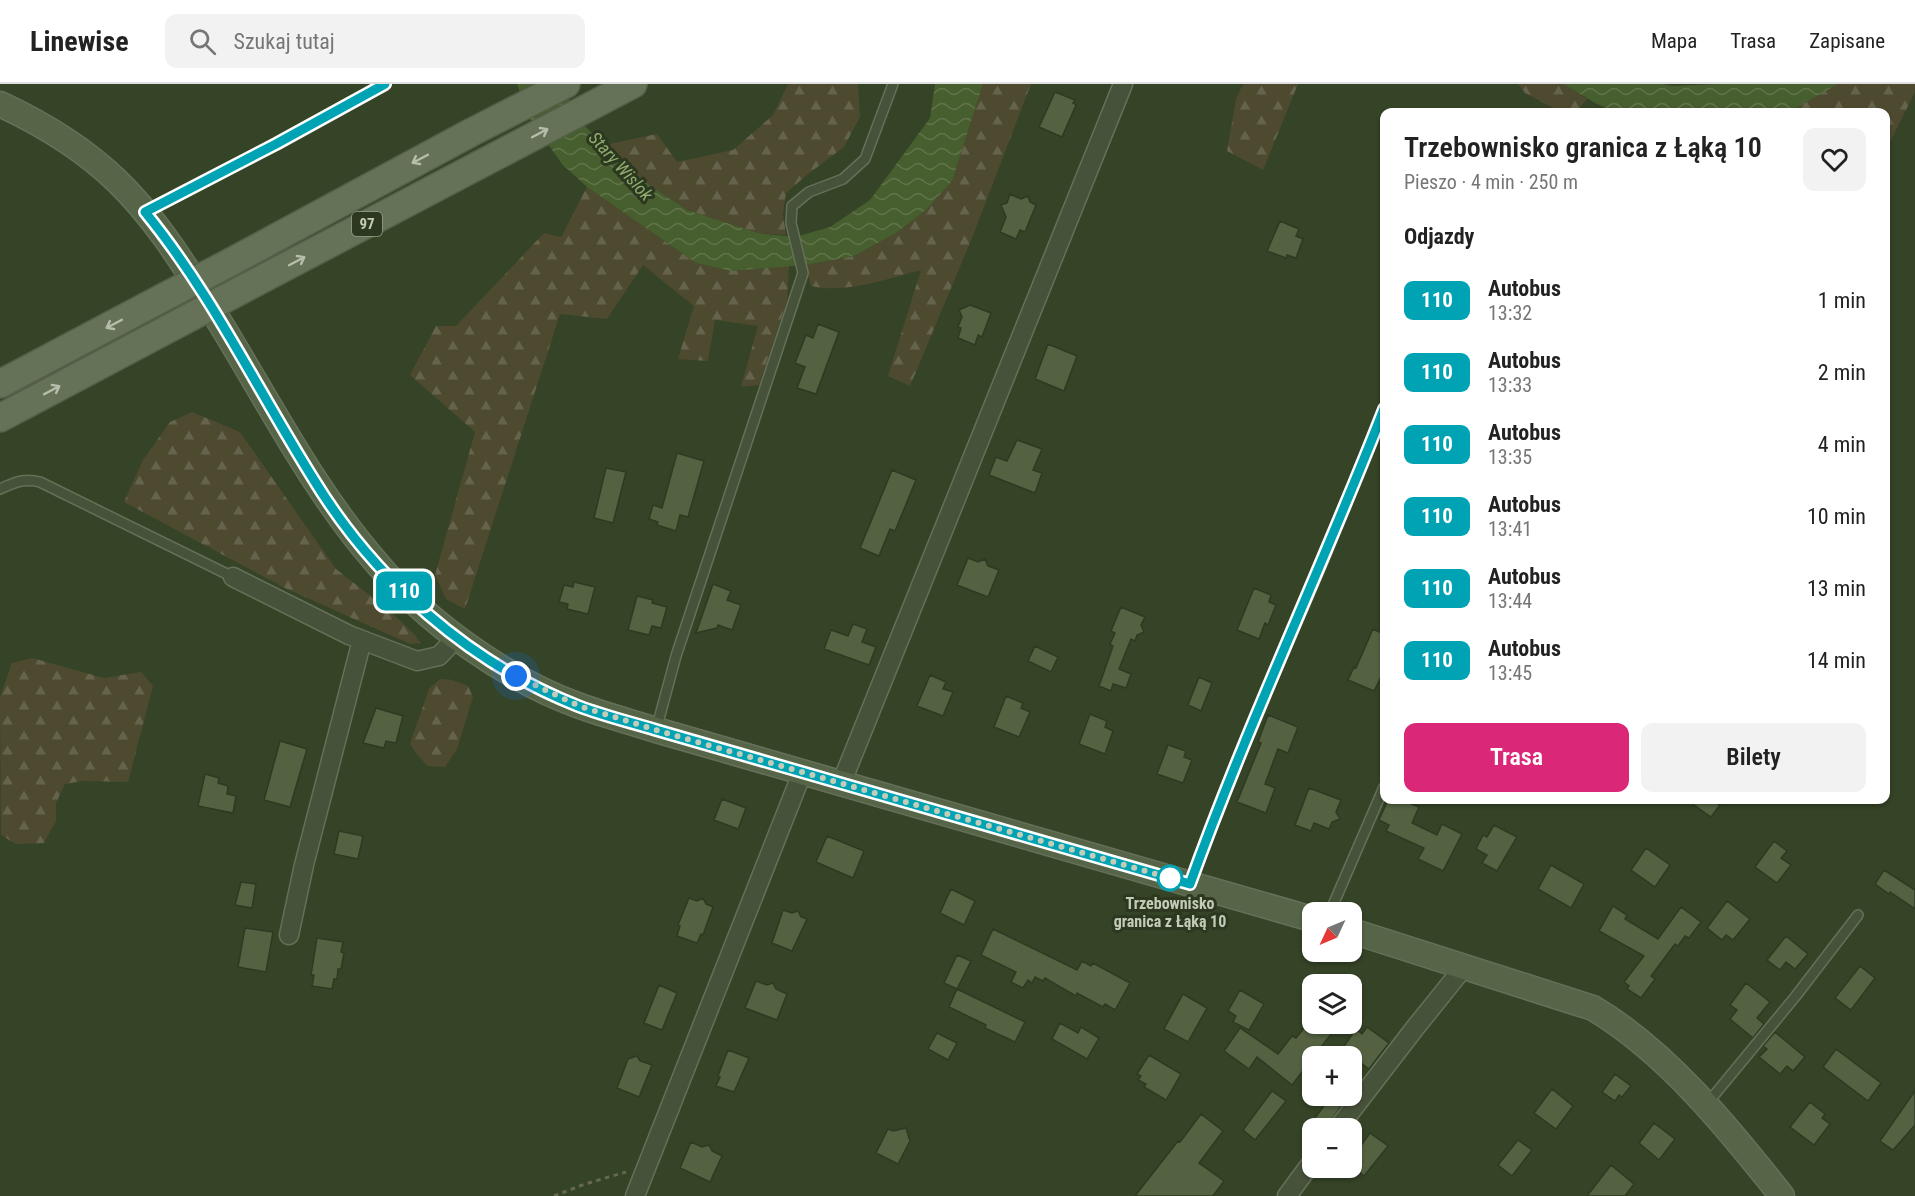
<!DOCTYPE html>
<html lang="pl">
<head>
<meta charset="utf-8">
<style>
	body { margin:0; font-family:"Roboto Condensed",sans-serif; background:#f2f2f2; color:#222; height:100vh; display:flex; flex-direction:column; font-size:22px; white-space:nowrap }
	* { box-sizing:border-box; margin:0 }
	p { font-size:20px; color:#767676 }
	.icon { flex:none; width:33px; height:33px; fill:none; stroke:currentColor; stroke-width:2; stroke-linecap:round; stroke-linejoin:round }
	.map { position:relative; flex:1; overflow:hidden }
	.drawer { position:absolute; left:1380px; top:24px; width:510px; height:696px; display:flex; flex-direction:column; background:#fff; border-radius:12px; box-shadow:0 2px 4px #0004 }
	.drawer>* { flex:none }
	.badge { padding:0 12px; border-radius:9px; font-size:21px; line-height:39px }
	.needle { width:39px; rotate:226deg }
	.tools { position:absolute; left:1302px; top:818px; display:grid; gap:12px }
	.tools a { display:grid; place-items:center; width:60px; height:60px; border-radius:12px; background:#fff; box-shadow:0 2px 4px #0004; font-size:30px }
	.you { position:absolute; width:30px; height:30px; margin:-15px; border:4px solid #fff; border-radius:50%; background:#1a73e8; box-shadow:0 0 0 9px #1a73e833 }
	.map>.badge { position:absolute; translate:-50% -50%; box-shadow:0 0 0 3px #fff }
	h2 { padding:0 24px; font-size:22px; line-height:54px }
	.round { display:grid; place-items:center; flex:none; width:63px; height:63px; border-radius:12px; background:#f2f2f2 }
	.head { display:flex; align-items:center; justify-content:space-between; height:102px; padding:0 24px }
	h1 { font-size:28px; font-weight:600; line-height:45px }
	.primary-button { display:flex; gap:12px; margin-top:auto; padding:12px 24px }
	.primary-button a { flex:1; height:69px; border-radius:12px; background:#db2777; color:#fff; font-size:24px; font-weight:600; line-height:69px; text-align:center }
	.primary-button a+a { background:#f2f2f2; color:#222 }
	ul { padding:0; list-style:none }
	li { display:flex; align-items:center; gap:18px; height:72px; padding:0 24px }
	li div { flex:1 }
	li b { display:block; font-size:22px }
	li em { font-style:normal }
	li .badge { min-width:66px; font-weight:700; text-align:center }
	header { display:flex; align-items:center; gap:36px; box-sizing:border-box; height:84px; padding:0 30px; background:#fff; border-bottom:2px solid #e0e0e0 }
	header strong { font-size:28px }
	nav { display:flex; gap:33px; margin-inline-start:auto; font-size:21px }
	.search { width:420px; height:54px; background:#f2f2f2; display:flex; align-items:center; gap:15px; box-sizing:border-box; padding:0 21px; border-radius:12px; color:#767676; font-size:22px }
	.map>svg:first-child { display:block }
</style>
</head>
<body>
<header>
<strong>Linewise</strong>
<div class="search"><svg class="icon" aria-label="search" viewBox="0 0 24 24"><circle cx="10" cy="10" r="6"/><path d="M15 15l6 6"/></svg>Szukaj tutaj</div>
<nav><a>Mapa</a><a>Trasa</a><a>Zapisane</a></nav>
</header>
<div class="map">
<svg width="1915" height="1112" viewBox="0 0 1915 1112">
	<defs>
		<pattern id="forest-firs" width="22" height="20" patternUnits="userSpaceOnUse" patternTransform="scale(1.5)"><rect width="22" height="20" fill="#4e4a30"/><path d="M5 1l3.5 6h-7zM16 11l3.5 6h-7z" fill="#66634c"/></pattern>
		<pattern id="water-waves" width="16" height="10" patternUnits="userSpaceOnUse" patternTransform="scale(1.5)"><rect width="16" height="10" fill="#475e2f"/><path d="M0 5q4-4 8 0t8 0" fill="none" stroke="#60744b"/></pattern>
	</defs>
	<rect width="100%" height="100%" fill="#354326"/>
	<!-- forest -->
	<path fill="url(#forest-firs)" d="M788,0H858L860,33L844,63L808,90L786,109L783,130L786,151L758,149L687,126L630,88L604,61L657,50L677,78L733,66L773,31Z
		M983,0H1031L972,154L910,302L888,292L921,186C886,195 846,210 811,202L806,181L854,172L896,149L926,126L952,97Z
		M1243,0H1298L1263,86L1227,67L1236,15Z
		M1518,0H1563L1587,15L1576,28H1561L1525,9Z
		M1838,0H1915V8L1886,66V28H1798L1796,24Z
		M587,103L696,179L731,187L789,182L787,217L759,301L741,303L758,242L715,236L708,277L678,275L694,222L643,181L607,235L560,230L465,525L446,515L435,491L475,348L410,291L436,242H456L544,149L561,153Z
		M192,328L240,348L336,485L390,527L415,551L420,559L410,560L285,504L124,418L143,376L170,338Z
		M32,574L104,594L141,588L153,602L128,698L83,697L65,700L56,719V737L44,759L16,760L1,751L0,613L12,579Z
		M440,595L452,596L468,602L473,613L457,665L445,683L428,682L418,672L410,660L429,605Z"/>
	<!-- water -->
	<path fill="url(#water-waves)" d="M517,0H560L585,42L630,88L687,126L758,149L795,153L830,143L870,116L930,34L935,0H983L952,97L926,126L896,149L854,172L806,181L731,187L696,179L587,103L562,80L531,36Z
		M1563,0H1663L1672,2L1717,0H1838L1796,24L1761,28H1616L1597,20Z"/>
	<!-- building -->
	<path fill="#546242" stroke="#2e3a21" stroke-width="1.5" d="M1055,8L1075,16L1073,19L1076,21L1062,53L1039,43Z
		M1010,110L1021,115L1028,112L1030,118L1036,121L1025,148L1020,146L1016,155L1000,148L1006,133L1001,121L1007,119Z
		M1280,137L1299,145L1296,152L1303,155L1296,174L1287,171L1286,174L1267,167Z
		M970,221L991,229L982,253L978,251L975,261L958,254L961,244L958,243L962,233L959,226Z
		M818,240L839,248L816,310L797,304L805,283L795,279L806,251L813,254Z
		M1048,260L1077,272L1064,307L1035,295Z
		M1017,356L1042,365L1033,386L1042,389L1035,409L989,391L996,373L1007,377Z
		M677,369L704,377L688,433L680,431L676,447L657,441L658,438L649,435L653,421L662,424Z
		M606,384L626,388L613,439L594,434Z
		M892,386L916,396L895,447L890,445L879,472L860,464Z
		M968,474L978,478L985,475L988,482L999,486L988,513L957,501Z
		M574,498L595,503L588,530L567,525L568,520L559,518L564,501L573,503Z
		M713,500L731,507L727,516L741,521L732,546L718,541L717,544L696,549Z
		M1254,504L1271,511L1269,518L1276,521L1268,541L1265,539L1259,555L1237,546Z
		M637,512L653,516L652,519L667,523L661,544L652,542L649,551L628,546Z
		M1121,523L1145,533L1141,541L1144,548L1137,551L1135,557L1131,555L1119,585L1131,590L1126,604L1113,600L1111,607L1099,602L1113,562L1110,560L1115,549L1111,547Z
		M853,540L867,545L862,558L876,563L869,581L824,565L831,546L848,552Z
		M1373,545L1384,550V587L1374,607L1348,596L1354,583L1356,584Z
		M1035,562L1058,573L1051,588L1028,577Z
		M930,591L946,598L943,605L953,608L943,632L917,622Z
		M1199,593L1212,599L1201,627L1188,621Z
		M1006,612L1023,619L1021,624L1030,628L1019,653L994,643Z
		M376,624L403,632L396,659L386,657L384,664L363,659Z
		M1090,630L1107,637L1105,643L1113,647L1105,670L1079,660Z
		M1268,631L1298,643L1288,669L1278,665L1265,700L1275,704L1266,729L1237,718L1261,659L1258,658Z
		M280,657L307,665L290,723L264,716Z
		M1168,661L1186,667L1184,673L1192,676L1183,699L1157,690Z
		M205,690L219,694L218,699L228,702L227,710L236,712L233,729L198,722Z
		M1309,704L1341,716L1336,728L1340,735L1332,738L1329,745L1314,739L1311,747L1295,741Z
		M722,715L746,724L738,745L714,736Z
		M1388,716H1401L1419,723L1412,739L1437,751L1442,740L1462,750L1443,787L1418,775L1424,764L1386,747L1389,741L1379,736Z
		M1687,716H1712L1720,721L1711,733Z
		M1494,741L1517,753L1497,787L1482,779L1487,771L1476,765L1483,751L1487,753Z
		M339,747L363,752L358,775L334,770Z
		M827,752L864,767L853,794L816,778Z
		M1774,757L1787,767L1781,774L1791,781L1777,799L1755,783Z
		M1646,764L1670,781L1655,803L1631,786Z
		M1551,781L1584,800L1571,824L1538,805Z
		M1884,786L1915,806V825L1890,808L1889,810L1875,800Z
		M241,798L256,800L252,824L235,821Z
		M951,805L975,817L964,841L940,829Z
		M689,814L697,817L703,814L706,820L713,823L703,851L701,850L697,859L677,852L680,842L678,841Z
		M1727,817L1750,835L1733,856L1726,851L1722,856L1707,844Z
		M1613,822L1627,831L1625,835L1658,855L1681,823L1701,838L1689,854L1685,852L1678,862L1675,860L1651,892L1655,895L1641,914L1627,905L1629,902L1624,898L1644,872L1599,847Z
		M783,826L792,829L798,827L801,833L807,835L792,867L772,859Z
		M245,844L273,848L266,888L238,883Z
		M993,845L1077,886L1082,877L1091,882L1093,879L1130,899L1115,926L1105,920L1103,923L1077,909L1076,912L1045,894L1043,897L1035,893L1032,899L1028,896L1023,904L1011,898L1016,888L981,871Z
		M1786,852L1808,870L1795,885L1786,878L1780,886L1767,876Z
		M317,854L343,858L341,868L344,869L341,885H338L337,895H334L332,905L312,902L314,891H311Z
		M957,871L971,877L957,905L944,899Z
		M1860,882L1875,894L1851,926L1835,914Z
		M756,897L767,901L773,899L776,905L787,910L777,936L745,924Z
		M1746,899L1770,918L1757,934L1764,940L1753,954L1730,935L1737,926L1730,921Z
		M659,901L677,909L662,946L644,939Z
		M957,905L1025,938L1015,958L985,944L986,941L949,923Z
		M1240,906L1264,920L1249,946L1233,938L1236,932L1228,927Z
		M1183,910L1207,924L1188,958L1164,945Z
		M1060,939L1078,949L1081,943L1099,954L1087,975L1052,955Z
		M1308,939H1327L1335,945L1292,1001L1257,973L1249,985L1224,967L1240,944L1278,970L1292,952L1296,954Z
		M1367,943L1389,959L1369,985L1342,965L1356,945L1362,950Z
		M1775,948L1805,973L1793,987L1787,982L1780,990L1759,973L1767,965L1763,962Z
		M937,949L957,959L948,976L928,965Z
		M1836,965L1881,999L1868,1017L1823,983Z
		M728,966L749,974L734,1008L716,1002L720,993L718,992Z
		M1149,971L1181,990L1166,1016L1144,1003L1146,1000L1138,996L1141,992L1137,990Z
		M637,972L640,977L652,981L639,1013L617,1004L628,975Z
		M1615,990L1631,1002L1622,1013L1619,1011L1615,1017L1602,1008Z
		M1552,1005L1573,1022L1556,1045L1534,1029Z
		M1272,1007L1286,1017L1255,1056L1243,1046Z
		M1915,1007V1041L1893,1066L1880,1057Z
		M1332,1011H1341L1346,1015L1327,1043L1315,1034Z
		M1810,1018L1825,1030L1822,1034L1830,1040L1814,1061L1790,1043Z
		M1201,1030L1223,1047L1199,1079L1224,1097L1213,1112H1135L1178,1057L1180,1058Z
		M1654,1039L1675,1055L1659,1076L1639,1059Z
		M906,1044L910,1057L898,1080L876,1069L888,1045L893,1047Z
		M1370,1049L1388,1062L1364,1092L1352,1082V1074Z
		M1518,1056L1532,1066L1512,1092L1498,1081Z
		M691,1058L702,1063L709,1061L712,1067L722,1072L710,1098L680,1084Z
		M1611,1081L1634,1100L1625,1112H1587Z"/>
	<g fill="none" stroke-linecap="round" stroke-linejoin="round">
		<defs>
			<path id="lane" d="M146,128L276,60L385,0
				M0,405C15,398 24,394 40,398L233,493
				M656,646L676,572L803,189L791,139L792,122L809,108L843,95L865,75L893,0
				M1190,800L1248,652L1322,480L1384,325
				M1330,828L1384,703
				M1706,1021L1795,913L1858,831"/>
			<path id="street" d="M233,493L349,551L417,577L439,572L456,554
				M841,700L1123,0
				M289,851L304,781L362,556
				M1338,1044L1415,944L1464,883
				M635,1112L802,689
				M1287,1112L1312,1078"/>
			<path id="secondary" d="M0,20C43,40 83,64 117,97C152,131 179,172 204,213C261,302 306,397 375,477C426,538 505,595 580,622C605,631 631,638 656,646L1312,835
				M1352,847L1593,924C1667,968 1729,1045 1782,1112"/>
			<path id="primary" d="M231,178L472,48L566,0
				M245,204L633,0
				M0,300L166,212
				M0,334L183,237"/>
		</defs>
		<!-- lane casing -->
		<use href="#lane" stroke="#657059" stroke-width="12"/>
		<!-- street casing -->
		<use href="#street" stroke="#657059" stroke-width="21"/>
		<!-- secondary casing -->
		<use href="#secondary" stroke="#657059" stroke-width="27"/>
		<!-- primary casing -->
		<use href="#primary" stroke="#535f47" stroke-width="30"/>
		<!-- path -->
		<path stroke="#67694f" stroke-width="3" stroke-dasharray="4.5 4.5" stroke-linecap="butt" d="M554,1112L585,1100L626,1088"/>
		<!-- lane -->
		<use href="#lane" stroke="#47523a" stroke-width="9"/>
		<!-- street -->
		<use href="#street" stroke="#47523a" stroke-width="18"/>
		<!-- secondary -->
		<use href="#secondary" stroke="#566548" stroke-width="24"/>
		<!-- primary -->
		<use href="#primary" stroke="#667258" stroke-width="27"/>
		<defs>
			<path id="primary-bridge" d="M166,212L231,178
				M183,237L245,204"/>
		</defs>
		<!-- primary-bridge casing -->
		<use href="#primary-bridge" stroke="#535f47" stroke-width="30" stroke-linecap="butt"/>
		<!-- primary-bridge -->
		<use href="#primary-bridge" stroke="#667258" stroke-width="27"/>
	</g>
	<!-- one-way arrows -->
	<defs><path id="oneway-shaft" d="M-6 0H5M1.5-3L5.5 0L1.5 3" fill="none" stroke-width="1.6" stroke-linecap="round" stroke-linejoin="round" transform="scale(1.5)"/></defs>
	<g stroke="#b4beaa">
		<use href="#oneway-shaft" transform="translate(540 49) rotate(-28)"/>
		<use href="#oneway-shaft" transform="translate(420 75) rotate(152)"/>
		<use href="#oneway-shaft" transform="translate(297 177) rotate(-28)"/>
		<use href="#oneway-shaft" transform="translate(114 240) rotate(152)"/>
		<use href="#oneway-shaft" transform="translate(52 306) rotate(-28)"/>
	</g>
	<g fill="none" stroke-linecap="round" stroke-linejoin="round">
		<defs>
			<path id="line" d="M385,0L276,60L145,128C212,210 258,307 314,396C375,496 469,579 578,622C604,632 630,638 656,646L1190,800C1248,639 1322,484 1384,325"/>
		</defs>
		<!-- line casing -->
		<use href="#line" stroke="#fff" stroke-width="14"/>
		<!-- line -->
		<use href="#line" stroke="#00a3b4" stroke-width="9"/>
		<!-- walk -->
		<path stroke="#c2ccb8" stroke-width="6" stroke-dasharray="0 10.8" d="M516,592L579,622L656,646L1170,794"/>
	</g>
	<!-- markers -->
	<circle fill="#fff" stroke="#00a3b4" stroke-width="3" cx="1170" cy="794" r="12"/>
	<g text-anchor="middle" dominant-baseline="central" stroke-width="6" stroke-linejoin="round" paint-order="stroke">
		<!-- shield labels -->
		<rect fill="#2c381f" stroke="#95a08a" stroke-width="1.5" x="352" y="128" width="30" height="24" rx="4.5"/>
		<g font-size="15" font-weight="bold" fill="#c2ccb8">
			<text x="367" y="140">97</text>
		</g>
		<!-- stop labels -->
		<g font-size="16" font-weight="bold" fill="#c2ccb8" stroke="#2c381f">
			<text x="1170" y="819">Trzebownisko<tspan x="1170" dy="18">granica z Łąką 10</tspan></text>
		</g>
		<!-- water labels -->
		<g font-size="18" font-style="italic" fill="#90ac70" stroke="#2c381f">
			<text transform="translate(621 82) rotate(48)">Stary Wislok</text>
		</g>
	</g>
</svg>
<div class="tools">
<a><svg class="needle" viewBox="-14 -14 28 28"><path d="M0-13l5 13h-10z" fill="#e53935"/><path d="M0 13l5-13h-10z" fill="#767676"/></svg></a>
<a><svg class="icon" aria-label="layers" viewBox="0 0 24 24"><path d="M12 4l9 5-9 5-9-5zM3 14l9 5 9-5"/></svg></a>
<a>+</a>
<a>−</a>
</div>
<div class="you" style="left:516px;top:592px"></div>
<b class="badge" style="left:404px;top:507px;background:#00a3b4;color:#fff">110</b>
<section class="drawer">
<div class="head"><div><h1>Trzebownisko granica z Łąką 10</h1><p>Pieszo · 4 min · 250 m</p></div><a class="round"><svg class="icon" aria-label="heart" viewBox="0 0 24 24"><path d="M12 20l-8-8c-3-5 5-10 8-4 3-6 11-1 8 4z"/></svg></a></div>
<h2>Odjazdy</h2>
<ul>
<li><span class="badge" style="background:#00a3b4;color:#fff">110</span><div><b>Autobus</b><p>13:32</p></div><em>1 min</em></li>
<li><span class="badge" style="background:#00a3b4;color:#fff">110</span><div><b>Autobus</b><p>13:33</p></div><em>2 min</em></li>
<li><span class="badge" style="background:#00a3b4;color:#fff">110</span><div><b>Autobus</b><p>13:35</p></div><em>4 min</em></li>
<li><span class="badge" style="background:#00a3b4;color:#fff">110</span><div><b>Autobus</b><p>13:41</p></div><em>10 min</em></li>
<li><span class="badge" style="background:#00a3b4;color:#fff">110</span><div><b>Autobus</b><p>13:44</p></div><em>13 min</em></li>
<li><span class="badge" style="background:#00a3b4;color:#fff">110</span><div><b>Autobus</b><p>13:45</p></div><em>14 min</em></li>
</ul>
<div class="primary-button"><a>Trasa</a><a>Bilety</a></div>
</section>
</div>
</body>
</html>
